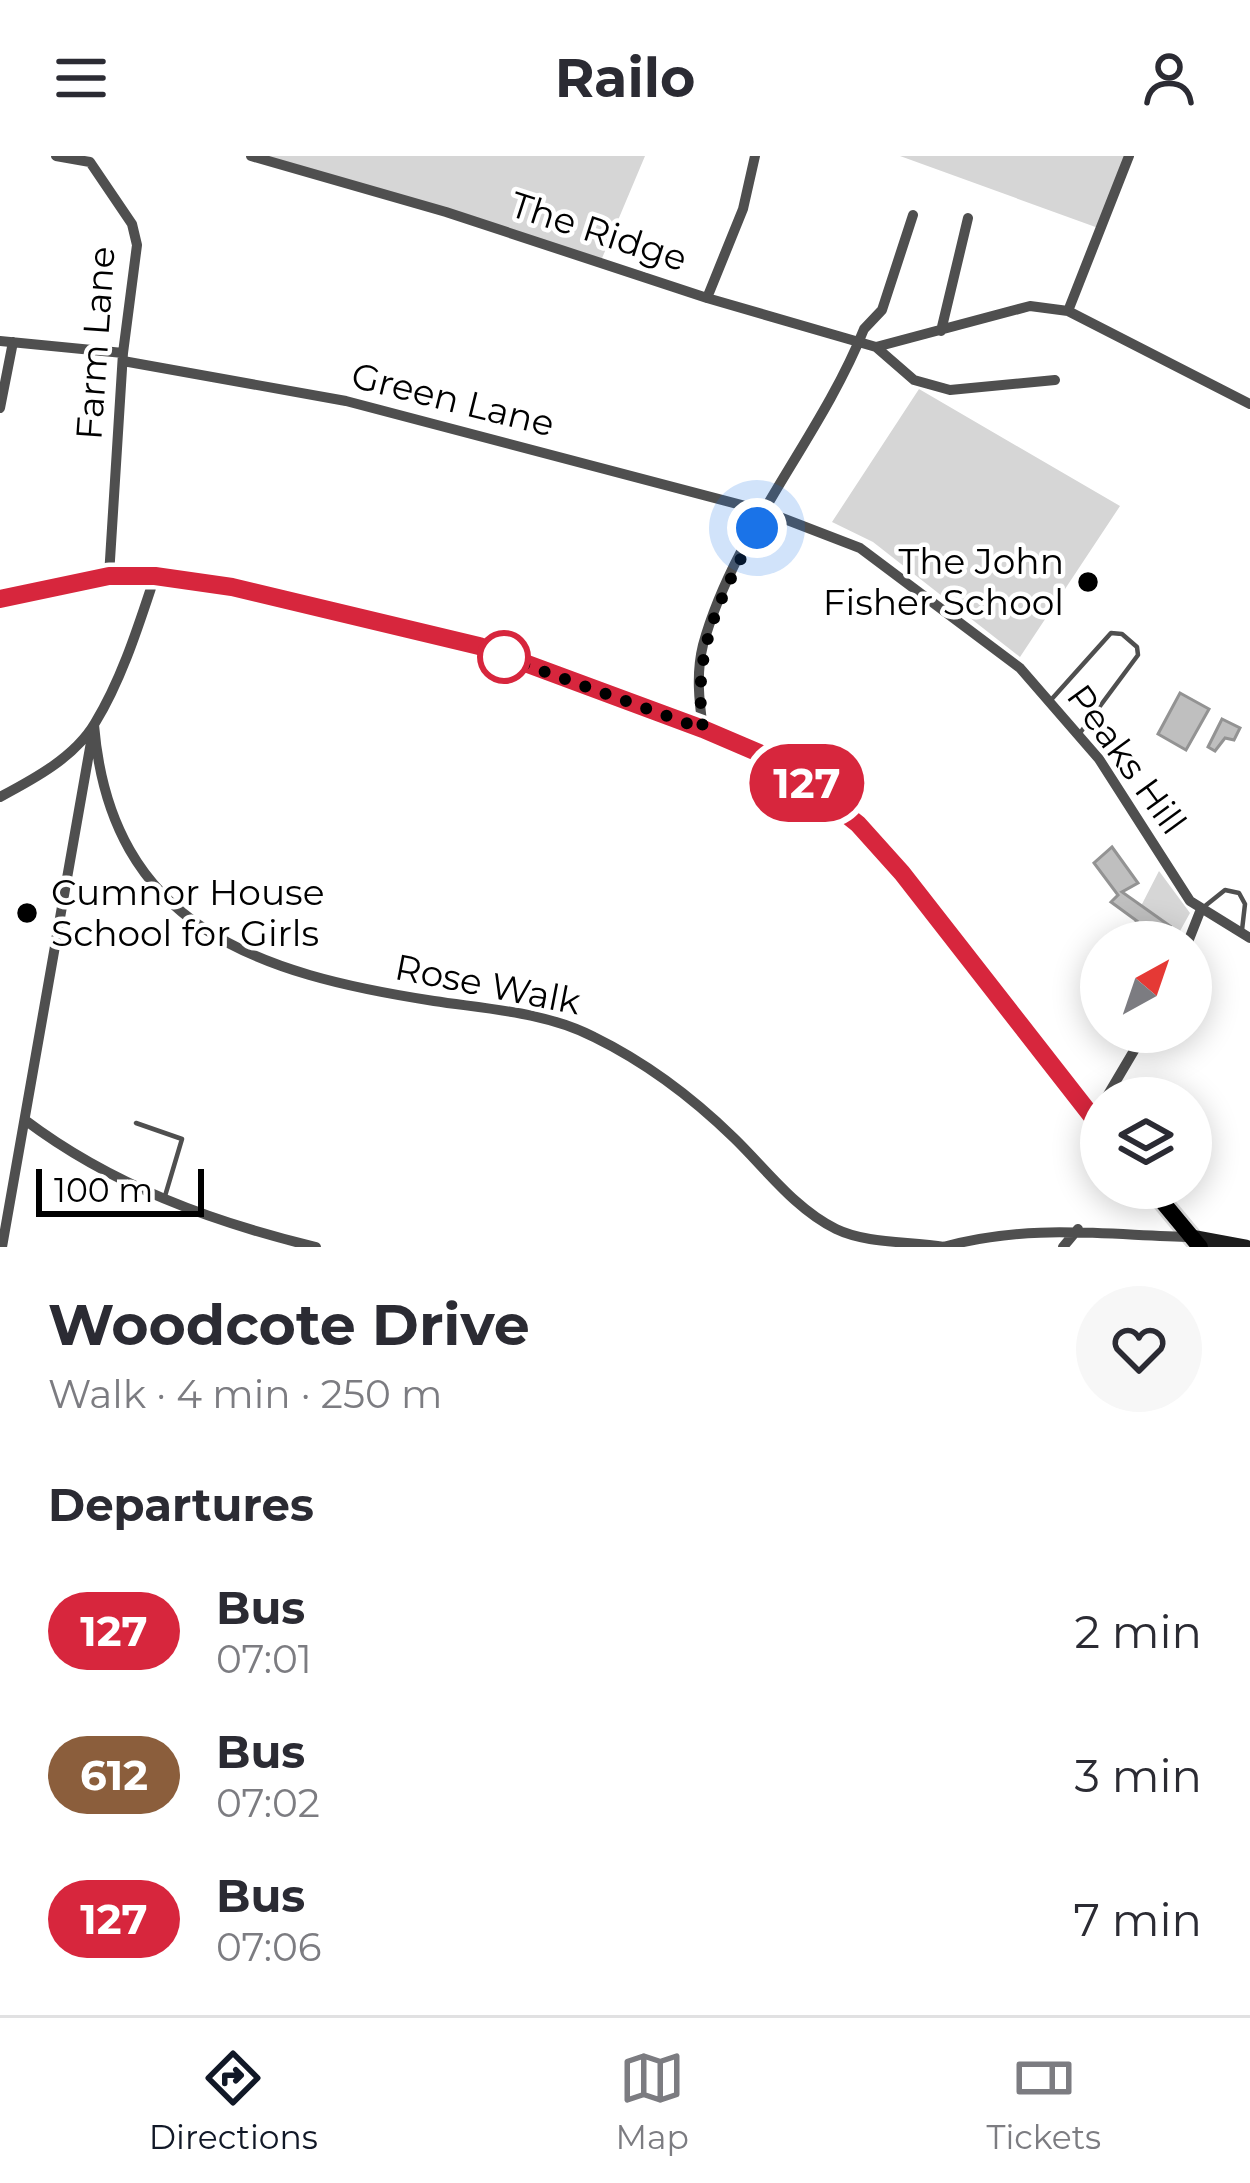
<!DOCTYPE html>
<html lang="en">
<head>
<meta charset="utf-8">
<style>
	body { margin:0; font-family:Montserrat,sans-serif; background:#f7f7f7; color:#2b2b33; height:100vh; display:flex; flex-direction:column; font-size:45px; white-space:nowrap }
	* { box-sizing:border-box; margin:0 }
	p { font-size:39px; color:#7c7c81 }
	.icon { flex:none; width:66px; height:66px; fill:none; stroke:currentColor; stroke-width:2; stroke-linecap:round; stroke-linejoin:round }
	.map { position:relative; height:1091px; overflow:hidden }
	.side { display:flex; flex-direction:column; background:#fff; flex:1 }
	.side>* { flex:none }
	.badge { padding:0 24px; border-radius:39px; font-size:42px; line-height:78px }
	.needle { width:78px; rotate:40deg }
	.tools { position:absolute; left:1080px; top:765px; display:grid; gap:24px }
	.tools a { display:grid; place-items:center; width:132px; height:132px; border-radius:50%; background:#fff; box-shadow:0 6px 30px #0003; font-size:60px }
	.scale { position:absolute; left:36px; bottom:30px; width:168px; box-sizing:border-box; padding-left:12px; border:6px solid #000; border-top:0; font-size:33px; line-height:42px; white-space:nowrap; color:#000; -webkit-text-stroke:9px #fff; paint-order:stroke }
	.you { position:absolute; width:60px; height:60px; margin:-30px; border:9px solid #fff; border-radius:50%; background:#1a73e8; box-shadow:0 0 0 18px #1a73e833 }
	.map>.badge { position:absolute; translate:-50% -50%; box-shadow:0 0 0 6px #fff }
	h2 { padding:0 48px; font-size:45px; line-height:108px }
	.round { display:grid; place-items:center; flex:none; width:126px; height:126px; border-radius:63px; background:#f7f7f7 }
	.overview { display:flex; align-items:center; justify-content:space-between; height:204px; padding:0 48px }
	h1 { font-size:57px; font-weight:700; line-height:90px }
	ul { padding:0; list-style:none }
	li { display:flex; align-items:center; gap:36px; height:144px; padding:0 48px }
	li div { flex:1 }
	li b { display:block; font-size:45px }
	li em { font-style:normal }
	li .badge { min-width:132px; font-weight:700; text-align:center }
	header { display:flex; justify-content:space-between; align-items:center; height:156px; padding:0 48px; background:#fff; font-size:54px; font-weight:700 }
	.dock { display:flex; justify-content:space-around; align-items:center; height:168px; border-top:3px solid #e1e1e2; background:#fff; font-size:33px; color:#7c7c81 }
	.dock a { display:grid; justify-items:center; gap:6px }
	.dock .selected { color:#111827 }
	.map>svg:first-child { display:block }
</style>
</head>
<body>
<header><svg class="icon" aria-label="menu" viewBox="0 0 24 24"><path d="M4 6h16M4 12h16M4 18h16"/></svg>Railo<svg class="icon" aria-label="person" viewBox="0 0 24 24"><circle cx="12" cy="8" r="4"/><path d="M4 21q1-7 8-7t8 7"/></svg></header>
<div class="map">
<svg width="1250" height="1091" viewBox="0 0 1250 1091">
	<rect width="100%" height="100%" fill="#fff"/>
	<!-- green -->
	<path fill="#d6d6d6" d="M251,0H645L600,107Z
		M900,0H1129L1101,73Z
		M919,233L1120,350L1020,501L873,386L832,366Z
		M1159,715L1190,757L1180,775L1141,750Z"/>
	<!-- building -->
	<path fill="#bfbfbf" stroke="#939393" stroke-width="3" d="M1180,537L1209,553L1186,594L1158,578Z
		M1222,563L1240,572L1234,584L1225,582L1215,595L1208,591Z
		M1112,691L1138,727L1122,736L1170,770L1155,786L1137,781L1141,776L1133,770L1137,765L1111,746L1118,739L1094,707Z"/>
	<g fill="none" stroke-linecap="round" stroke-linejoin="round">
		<defs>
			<path id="primary" d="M0,443L109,420H155L233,431L479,491L703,573L780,606L858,668L902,717L1101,972
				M1151,1032L1200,1091"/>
		</defs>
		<!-- primary casing -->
		<use href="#primary" stroke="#dbdbdb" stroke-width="21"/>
		<!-- lane -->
		<path stroke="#4f4f4f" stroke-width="4.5" d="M1050,545L1111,477L1122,478L1137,491L1138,499L1080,577
			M1205,750L1225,734L1239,737L1245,748L1242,774
			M136,967L182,983L165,1040"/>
		<!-- street -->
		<path stroke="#4f4f4f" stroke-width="10" d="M56,0L90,6L132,68L137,89L123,197L109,420
			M251,0L446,56L707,142L876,191L1030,150L1068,155L1250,248
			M707,142L743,53L755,0
			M1068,155L1129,0
			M941,175L968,62
			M0,185L123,197
			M876,191L914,224L950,234L1055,224
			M123,205L346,245L764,355L860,392L1020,512L1099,603L1190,745L1250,782
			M0,252L13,186
			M94,569C111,772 259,818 434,845C487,853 546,856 594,881C645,906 693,942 734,982C766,1013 795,1053 836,1073C867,1088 910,1085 944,1091
			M703,573C699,545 696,517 703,489C734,376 821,281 864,173L882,154L913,59
			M0,641C34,623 75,601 95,567C122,523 139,468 155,420
			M1188,786L1201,753
			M1106,942L1145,876
			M25,964C111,1029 212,1066 316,1091
			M2,1091L91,586
			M943,1091C1031,1067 1104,1079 1192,1081
			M1063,1091L1078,1073"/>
		<!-- secondary -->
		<path stroke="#1c1c1c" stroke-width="15" d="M1192,1081L1246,1091"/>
		<!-- primary -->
		<use href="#primary" stroke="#000" stroke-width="16"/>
	</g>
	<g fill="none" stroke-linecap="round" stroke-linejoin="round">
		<defs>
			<path id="line" d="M0,443L109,420H155L232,431L479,490L703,573L780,606L858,668L902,717L1101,972"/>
		</defs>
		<!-- line casing -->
		<use href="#line" stroke="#fff" stroke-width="27"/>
		<!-- line -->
		<use href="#line" stroke="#d7263d" stroke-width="18"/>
		<!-- walk -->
		<path stroke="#000" stroke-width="12" stroke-dasharray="0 21.6" d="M504,501L703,573C692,492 720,442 757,372"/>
	</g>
	<!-- markers -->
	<g fill="#000" stroke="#fff" stroke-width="4.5">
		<circle cx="1088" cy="426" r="12"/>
		<circle cx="27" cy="757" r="12"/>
	</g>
	<circle fill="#fff" stroke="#d7263d" stroke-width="6" cx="504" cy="501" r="24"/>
	<g text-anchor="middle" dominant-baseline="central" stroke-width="9" stroke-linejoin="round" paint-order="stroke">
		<!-- street labels -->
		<g font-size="36" fill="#000" stroke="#fff">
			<text transform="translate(599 75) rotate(18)">The Ridge</text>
			<text transform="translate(95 187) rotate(-86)">Farm Lane</text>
			<text transform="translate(453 243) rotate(14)">Green Lane</text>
			<text transform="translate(1127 603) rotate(54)">Peaks Hill</text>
			<text transform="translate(488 828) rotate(11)">Rose Walk</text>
		</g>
		<!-- poi labels -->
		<g font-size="36" fill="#000" stroke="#fff" text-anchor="end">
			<text x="1064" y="405">The John<tspan x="1064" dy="41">Fisher School</tspan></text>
			<text x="51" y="736" text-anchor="start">Cumnor House<tspan x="51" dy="41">School for Girls</tspan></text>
		</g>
	</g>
</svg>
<div class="tools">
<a><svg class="needle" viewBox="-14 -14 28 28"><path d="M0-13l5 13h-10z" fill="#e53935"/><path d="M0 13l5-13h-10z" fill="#7c7c81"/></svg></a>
<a><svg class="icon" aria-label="layers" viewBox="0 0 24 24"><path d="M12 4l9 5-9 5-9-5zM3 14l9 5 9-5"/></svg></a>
</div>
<div class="scale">100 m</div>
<div class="you" style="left:757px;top:372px"></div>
<b class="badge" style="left:807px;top:627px;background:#d7263d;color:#fff">127</b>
</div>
<section class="side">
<div class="overview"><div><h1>Woodcote Drive</h1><p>Walk · 4 min · 250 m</p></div><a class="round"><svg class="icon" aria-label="heart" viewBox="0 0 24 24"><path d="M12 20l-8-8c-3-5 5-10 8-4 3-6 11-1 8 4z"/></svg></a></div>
<h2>Departures</h2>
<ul>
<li><span class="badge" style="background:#d7263d;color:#fff">127</span><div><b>Bus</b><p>07:01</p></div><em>2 min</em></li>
<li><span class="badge" style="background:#8b5e3c;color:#fff">612</span><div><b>Bus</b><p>07:02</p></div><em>3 min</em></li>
<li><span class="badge" style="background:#d7263d;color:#fff">127</span><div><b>Bus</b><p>07:06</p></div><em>7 min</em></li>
</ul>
</section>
<nav class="dock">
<a class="selected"><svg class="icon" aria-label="directions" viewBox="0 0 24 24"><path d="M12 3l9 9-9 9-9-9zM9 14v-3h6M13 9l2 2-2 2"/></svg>Directions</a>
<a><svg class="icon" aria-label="map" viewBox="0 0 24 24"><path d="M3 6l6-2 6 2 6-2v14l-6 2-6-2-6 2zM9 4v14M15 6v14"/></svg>Map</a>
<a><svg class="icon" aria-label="tickets" viewBox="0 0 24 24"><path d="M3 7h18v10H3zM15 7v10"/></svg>Tickets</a>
</nav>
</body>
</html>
